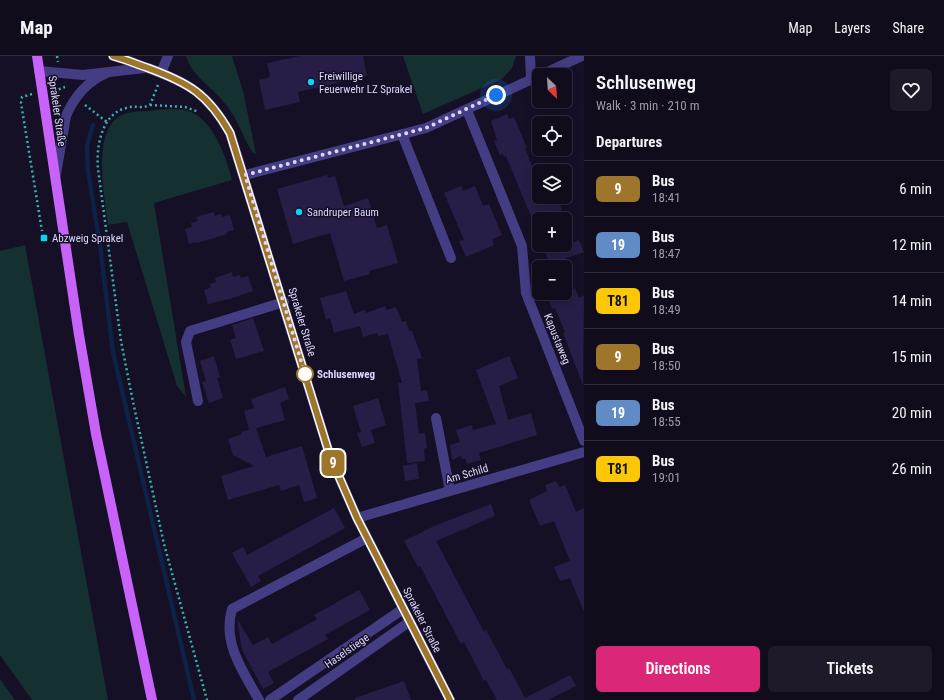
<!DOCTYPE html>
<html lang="en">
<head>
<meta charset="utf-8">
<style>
	body { margin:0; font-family:"Roboto Condensed",sans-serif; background:#1e1a29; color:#f1f3f6; height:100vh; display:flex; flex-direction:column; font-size:15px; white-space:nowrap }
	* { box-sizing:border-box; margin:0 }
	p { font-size:13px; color:#9c9ba3 }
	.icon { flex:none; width:22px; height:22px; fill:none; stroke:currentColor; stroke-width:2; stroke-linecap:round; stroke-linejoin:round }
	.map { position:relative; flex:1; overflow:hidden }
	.sheet { display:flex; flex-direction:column; background:#100c1c; width:360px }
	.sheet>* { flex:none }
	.badge { padding:0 8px; border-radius:6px; font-size:14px; line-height:26px }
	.needle { width:26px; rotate:155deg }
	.tools { position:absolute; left:532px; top:12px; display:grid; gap:8px }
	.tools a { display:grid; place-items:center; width:40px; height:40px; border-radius:6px; background:#100c1c; box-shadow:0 2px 10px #0003,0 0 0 1px #302c3b; font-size:20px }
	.you { position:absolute; width:20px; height:20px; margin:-10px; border:3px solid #fff; border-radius:50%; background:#1a73e8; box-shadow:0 0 0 6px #1a73e833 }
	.map>.badge { position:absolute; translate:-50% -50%; box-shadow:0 0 0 2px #fff }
	h2 { padding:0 12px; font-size:15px; line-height:36px }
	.round { display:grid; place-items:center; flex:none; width:42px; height:42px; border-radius:6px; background:#1e1a29 }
	.headline { display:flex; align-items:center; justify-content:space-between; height:68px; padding:0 12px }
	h1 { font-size:19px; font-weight:600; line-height:30px }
	.cta { display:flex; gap:8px; margin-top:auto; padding:8px 12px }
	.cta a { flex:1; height:46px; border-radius:6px; background:#db2777; color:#fff; font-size:16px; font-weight:600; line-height:46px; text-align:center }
	.cta a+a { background:#1e1a29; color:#f1f3f6 }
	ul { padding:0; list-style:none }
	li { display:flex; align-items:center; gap:12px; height:56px; padding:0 12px; border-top:1px solid #302c3b }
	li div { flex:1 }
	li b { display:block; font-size:15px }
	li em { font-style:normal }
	li .badge { min-width:44px; font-weight:700; text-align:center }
	header { display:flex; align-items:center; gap:24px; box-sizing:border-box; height:56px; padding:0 20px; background:#100c1c; border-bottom:1px solid #302c3b }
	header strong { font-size:19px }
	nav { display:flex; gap:22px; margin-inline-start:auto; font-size:14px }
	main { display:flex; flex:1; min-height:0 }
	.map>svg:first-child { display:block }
</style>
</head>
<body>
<header>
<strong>Map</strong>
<nav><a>Map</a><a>Layers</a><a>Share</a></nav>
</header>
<main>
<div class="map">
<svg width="584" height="644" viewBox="0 0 584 644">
	<rect width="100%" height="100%" fill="#151026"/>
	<!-- green -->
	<path fill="#143030" d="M186,0H232L243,35L256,98L252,96C243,81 238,64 227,50C214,32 192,21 186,0Z
		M403,0H516L512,12L502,23L423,58Z
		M156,54C168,53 180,52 191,56C213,65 227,102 232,124L154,147L186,341L177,330L127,166L108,169C105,142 91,77 120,60C131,54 144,56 156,54Z
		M25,189L108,644H32L0,599V195Z
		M0,623L15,644H0Z"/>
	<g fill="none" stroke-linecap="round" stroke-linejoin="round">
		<!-- stream -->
		<path stroke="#0e2147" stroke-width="4.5" d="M93,69L87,90L88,115L100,189L113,296L194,644"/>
	</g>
	<!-- building -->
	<path fill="#281d47" d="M300,0H363L367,20L298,36L300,46L265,54L259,24L270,21L267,7Z
		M507,58L509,63L514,61L527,92H525L539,127V141H557L562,154L541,163H532L506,100L504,101L503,98L500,99L494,85L497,84L491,65Z
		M327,119L328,122L335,120L344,150L368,142L377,172L387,169L398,207L369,215L370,218L344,225L330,177L293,188L277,133Z
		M461,130L463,135L475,130L483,150L489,148L502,179L492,183L494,189L466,201L459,185L464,184L444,137Z
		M213,156L215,160L221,158L222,161L230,159L234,174L227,176V178L197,187L196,186L189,188L185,173L192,171L191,167L198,165L196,161Z
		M579,184L584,196L550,208L542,189H566Z
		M232,216L233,221L240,219L241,222L248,220L253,235L230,243L208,248L204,234L211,231L210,228L216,226L215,222Z
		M575,232L579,242L584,239L583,329L563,277L565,276L555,252L552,253L546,237H565Z
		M346,235L354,258L365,254L366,257L385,250L387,254L396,251L402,266L406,265L409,275H412L422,302L417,303L421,335L427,334L429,345L415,347L419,378L425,377L427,392L424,393L425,405L407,407L398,327H402L388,278L378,280L377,277L363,281L360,270L334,277L330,262L326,264L320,242Z
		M253,262L264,295L236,303L230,284L236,282L232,269Z
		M214,300L220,321L217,322L223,342L209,347L202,326L206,325L200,305Z
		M509,300L518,322L499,330L508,364L531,357L537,379L479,397L481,404L467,408L465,402L462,403L461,400L452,404L450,389L460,386L456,374L472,369L473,374L496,368L476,314Z
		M285,331L289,343L280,347L285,364L256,372L266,401L302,390L317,442L304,446L299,429L281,435L279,429L228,444L221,420L254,410L233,399L228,383L242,378L241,376L249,374L244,355L254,352L251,343Z
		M378,342L386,369L371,374L375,387L362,391L357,377L361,376L353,350Z
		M417,407L419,423L405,425L403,410Z
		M556,425L559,431L565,429L576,456L584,452V556L570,522L560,525L554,511L570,505L554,465L540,470L529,444L547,435L545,429Z
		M491,448L495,460L436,485L484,576L486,574L507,613L509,612L525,642L570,619L576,630L548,644H497L486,624L484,625L464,586L461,588L420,510L418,511L404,485L434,470Z
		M334,452L345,472L258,520L261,525L251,531L232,497L243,491L247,499Z
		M359,534L370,554L325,579L328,583L268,616L274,627L263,633L242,594L237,563L253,589L268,581L272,588L317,563L314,559Z
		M404,625L411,644H355V642Z"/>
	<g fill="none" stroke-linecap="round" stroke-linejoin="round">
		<!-- path -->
		<path stroke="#34b4b3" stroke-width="2.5" stroke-dasharray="2 3" stroke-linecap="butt" d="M57,0L58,6
			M158,29L150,49C142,53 134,49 126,52C101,58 96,92 98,113L121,285L132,341L164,488L207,644
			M54,35L65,31
			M32,38L22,41L21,47L42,175
			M85,49L107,66
			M150,49L185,51L199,56"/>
		<!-- minor -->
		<path stroke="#443d83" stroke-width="10" d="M113,0C125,3 136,8 148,12C189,27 208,38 230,77L330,400L357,462L450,644
			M530,0L531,22
			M39,15L83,19L144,12
			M161,17L168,0
			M467,54L522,190L526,237L584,385
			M402,78L451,202
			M56,118L66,60C74,41 88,25 107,17
			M245,119L426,72L582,0
			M198,345L186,286L190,275L284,246
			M436,362L450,435
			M357,462L584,396
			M259,644C243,615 222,587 232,553L367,482
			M270,644L403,553
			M298,644L409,566"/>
		<!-- major -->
		<path stroke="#c863f9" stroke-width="10" d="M37,0L79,279L96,378L152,644"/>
	</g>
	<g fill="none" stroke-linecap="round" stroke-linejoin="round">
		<defs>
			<path id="line" d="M113,0C125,3 136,8 148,12C189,27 208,38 230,77L330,400L357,462L450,644"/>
		</defs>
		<!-- line casing -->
		<use href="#line" stroke="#fff" stroke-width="9"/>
		<!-- line -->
		<use href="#line" stroke="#9d762c" stroke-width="6"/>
		<!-- walk -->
		<path stroke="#ded7fd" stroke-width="4" stroke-dasharray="0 7.2" d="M305,318L245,119L426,72L496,39"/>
	</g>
	<!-- markers -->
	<g fill="#0bd2f6" stroke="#151026" stroke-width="1.5">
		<circle cx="311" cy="26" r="4"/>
		<circle cx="299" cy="156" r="4"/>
		<rect x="40" y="178" width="8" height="8" rx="2"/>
	</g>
	<circle fill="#fff" stroke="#9d762c" stroke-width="2" cx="305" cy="318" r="8"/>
	<g text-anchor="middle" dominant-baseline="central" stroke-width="3" stroke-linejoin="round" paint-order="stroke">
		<!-- poi labels -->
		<g font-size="11" fill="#ded7fd" stroke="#151026" text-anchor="start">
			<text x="319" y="20">Freiwillige<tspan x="319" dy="13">Feuerwehr LZ Sprakel</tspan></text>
			<text x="307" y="156">Sandruper Baum</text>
			<text x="52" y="182">Abzweig Sprakel</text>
		</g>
		<!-- street labels -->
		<g font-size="11" fill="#ded7fd" stroke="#151026">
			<text transform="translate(57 55) rotate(82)">Sprakeler Straße</text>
			<text transform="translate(302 266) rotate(73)">Sprakeler Straße</text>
			<text transform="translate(557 283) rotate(68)">Kapustaweg</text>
			<text transform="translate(467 418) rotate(-16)">Am Schild</text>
			<text transform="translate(422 564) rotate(63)">Sprakeler Straße</text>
			<text transform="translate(347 595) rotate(-35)">Haselstiege</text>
		</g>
		<!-- stop labels -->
		<g font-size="11" font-weight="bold" fill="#ded7fd" stroke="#151026" text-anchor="start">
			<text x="317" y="318">Schlusenweg</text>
		</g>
	</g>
</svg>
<div class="tools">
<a><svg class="needle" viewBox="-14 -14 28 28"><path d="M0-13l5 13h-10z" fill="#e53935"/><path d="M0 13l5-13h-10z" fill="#9c9ba3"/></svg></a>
<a><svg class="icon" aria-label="locate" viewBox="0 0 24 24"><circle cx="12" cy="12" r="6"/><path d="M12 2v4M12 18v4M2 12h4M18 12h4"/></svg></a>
<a><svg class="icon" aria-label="layers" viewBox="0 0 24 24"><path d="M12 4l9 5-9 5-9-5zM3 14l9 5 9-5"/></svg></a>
<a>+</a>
<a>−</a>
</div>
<div class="you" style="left:496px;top:39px"></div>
<b class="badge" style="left:333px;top:407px;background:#9d762c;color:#fff">9</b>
</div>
<section class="sheet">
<div class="headline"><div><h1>Schlusenweg</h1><p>Walk · 3 min · 210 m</p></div><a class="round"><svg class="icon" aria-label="heart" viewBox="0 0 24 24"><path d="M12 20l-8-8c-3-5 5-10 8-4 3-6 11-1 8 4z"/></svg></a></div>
<h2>Departures</h2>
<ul>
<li><span class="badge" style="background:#9d762c;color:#fff">9</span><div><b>Bus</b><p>18:41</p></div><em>6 min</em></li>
<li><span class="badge" style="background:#608bc4;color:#fff">19</span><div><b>Bus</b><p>18:47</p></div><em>12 min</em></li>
<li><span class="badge" style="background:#fbc707;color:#111">T81</span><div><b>Bus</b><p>18:49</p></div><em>14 min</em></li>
<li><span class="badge" style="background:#9d762c;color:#fff">9</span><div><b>Bus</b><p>18:50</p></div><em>15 min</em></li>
<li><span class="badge" style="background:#608bc4;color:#fff">19</span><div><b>Bus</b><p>18:55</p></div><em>20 min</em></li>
<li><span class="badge" style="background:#fbc707;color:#111">T81</span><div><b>Bus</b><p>19:01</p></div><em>26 min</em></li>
</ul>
<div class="cta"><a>Directions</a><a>Tickets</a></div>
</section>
</main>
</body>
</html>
